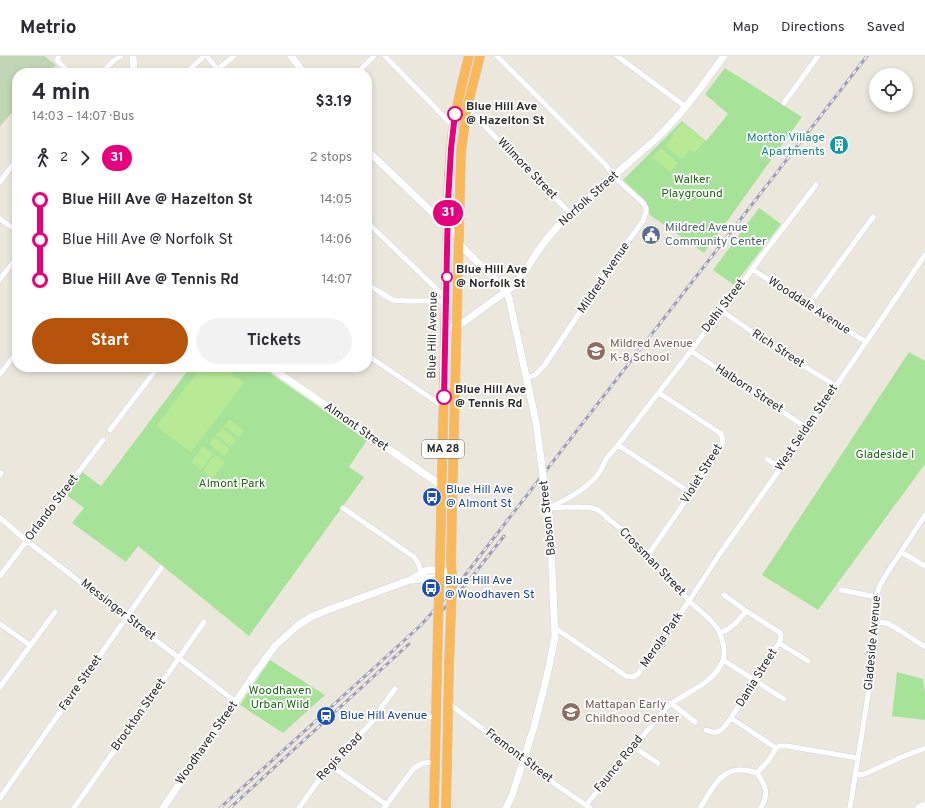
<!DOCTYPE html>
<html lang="en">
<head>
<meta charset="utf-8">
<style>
	body { margin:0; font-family:Overpass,sans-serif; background:#f2f2f3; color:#2b2b33; height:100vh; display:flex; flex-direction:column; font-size:15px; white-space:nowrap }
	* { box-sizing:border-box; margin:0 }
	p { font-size:13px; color:#7c7c81 }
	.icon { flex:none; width:22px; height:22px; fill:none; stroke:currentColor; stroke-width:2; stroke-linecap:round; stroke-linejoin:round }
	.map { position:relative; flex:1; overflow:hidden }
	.side { position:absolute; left:12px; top:12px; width:360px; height:304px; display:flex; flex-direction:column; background:#fff; border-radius:16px; box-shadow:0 2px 6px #0003 }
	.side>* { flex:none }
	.badge { padding:0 8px; border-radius:13px; font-size:14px; line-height:26px }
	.fabs { position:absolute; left:869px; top:12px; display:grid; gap:8px }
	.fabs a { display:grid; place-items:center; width:44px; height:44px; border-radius:50%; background:#fff; box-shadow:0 2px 6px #0003; font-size:20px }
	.map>.badge { position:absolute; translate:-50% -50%; box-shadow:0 0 0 2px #fff }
	.legs { display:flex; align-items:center; gap:6px; height:44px; padding:0 20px; font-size:13px }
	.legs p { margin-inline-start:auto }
	.head { display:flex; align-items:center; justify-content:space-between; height:68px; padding:0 20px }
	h1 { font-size:22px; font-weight:700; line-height:30px }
	.primary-button { display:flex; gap:8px; margin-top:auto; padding:8px 20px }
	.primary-button a { flex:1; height:46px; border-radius:24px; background:#b45309; color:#fff; font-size:16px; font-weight:700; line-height:46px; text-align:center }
	.primary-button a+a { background:#f2f2f3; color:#2b2b33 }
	ul { padding:0 20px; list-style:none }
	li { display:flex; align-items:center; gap:14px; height:40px; font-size:15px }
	li i { display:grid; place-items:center; width:6px; height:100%; margin:0 5px; background:currentColor }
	li i::after { content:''; width:10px; height:10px; margin:-5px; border:3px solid; border-radius:50%; background:#fff }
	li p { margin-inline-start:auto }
	li:first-child i { background:linear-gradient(#0000 50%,currentColor 0) }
	li:last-child i { background:linear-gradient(currentColor 50%,#0000 0) }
	header { display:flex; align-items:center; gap:24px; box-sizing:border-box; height:56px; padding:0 20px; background:#fff; border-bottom:1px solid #e1e1e2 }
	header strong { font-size:19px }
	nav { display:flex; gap:22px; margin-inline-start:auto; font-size:14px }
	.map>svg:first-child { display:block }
</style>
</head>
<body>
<header>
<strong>Metrio</strong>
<nav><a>Map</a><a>Directions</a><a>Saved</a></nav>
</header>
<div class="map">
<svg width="925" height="752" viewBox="0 0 925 752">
	<rect width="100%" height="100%" fill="#ece7dc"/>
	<!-- green -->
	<path fill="#a7e299" d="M725,12L802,61L704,197L650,159L646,145L623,124L682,65L706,85L728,58L705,38Z
		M759,152L781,168L734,229L713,214Z
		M909,296L925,305V408L818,554L762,519Z
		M187,311H261L367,384L349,411L364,421L249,580L138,490L126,506L72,467L84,452L65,438L82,416L101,430L189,313Z
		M270,604L325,639L283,677L240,649Z
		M897,616L923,623L925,637V664L892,660Z"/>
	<!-- cemetery -->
	<path fill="#bfd5b3" d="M0,0H44L56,9L48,17H17V51L0,70Z"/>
	<!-- pitch -->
	<path fill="#b8e995" d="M683,67L705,85L694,97L690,94L682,103L666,90L674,80L672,79Z
		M661,92L678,107L670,116L652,101Z
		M201,311H223L244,327L191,396L156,370Z
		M229,363L244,375L239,381L224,370Z
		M222,372L237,384L231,391L216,379Z
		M215,381L230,393L224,400L209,388Z
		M203,390L213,398L201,414L191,406Z
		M215,399L225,406L212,423L203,415Z"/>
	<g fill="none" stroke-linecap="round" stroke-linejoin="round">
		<defs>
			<path id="street" d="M59,0L57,4L69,17
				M207,0L220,17
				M385,0L453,70
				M497,0L606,109L613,120L643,147L646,152V156L643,165L616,202L544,310L535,319L526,322
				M617,0L686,51
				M217,14L234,0
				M102,17L113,5L121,0
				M186,17L204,0
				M357,17L374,0
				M784,47L818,0
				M467,52L570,157
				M0,126L17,103
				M0,163L17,175
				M367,166L445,241
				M752,213L808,250L866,286
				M0,223L17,201
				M367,228L378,235L393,244L405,245H446
				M808,250L873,161
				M722,255L778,294L836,330
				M691,295L807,372
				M367,299L444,351
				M0,318L17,296
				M110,374L158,311
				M618,389L691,437
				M767,403L780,412
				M0,419L1,417
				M551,451C567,443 583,435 595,422C600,417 603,410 606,403C610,398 614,394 618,389L691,295L699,284L722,255L761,201L816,129
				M343,452L414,501L417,505L423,519
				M548,452C560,452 586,449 596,453C601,455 606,461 611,465C640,487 664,517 689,545C698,554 710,561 717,572C722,579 726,596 723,604C714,629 684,636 666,652L586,749
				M0,462L27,485L236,646
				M901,496L925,510
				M648,499L691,437L722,388C723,383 723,380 720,377L659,337
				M0,520L103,384
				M841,534L876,541
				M724,539L746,555
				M876,566L887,567L899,574L925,591
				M0,568L30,589
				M555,572L626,620L633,621L638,618L689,545L721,496L773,423L925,199
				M779,587L808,605
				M723,604L784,643
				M0,631L55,556
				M448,647L518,699L532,712L590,752
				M671,647L695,666
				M377,661L378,656L395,633
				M731,662L776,692
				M706,674C720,681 724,671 731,662L779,587C781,583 782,580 779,576L746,555C738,565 732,573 720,577
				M634,691L658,707
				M330,709L387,749
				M757,717L769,704L776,692L779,690H787L858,702
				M855,718L861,719L867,717L902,701L925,692
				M0,742L161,512
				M74,752L204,566
				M299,752L328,711L377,661L384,660L436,661
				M384,752L414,712L423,707L435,706
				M700,752C716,727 723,706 757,717C766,730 769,737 761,752
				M850,752L870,627L875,590L876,566L875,547L879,531L884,522L925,459"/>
			<path id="secondary" d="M133,0L134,17
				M291,0L304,17
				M367,94L459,182
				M459,188L502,230L509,242L536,366L541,404
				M445,271H457L512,231C526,217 534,199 546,184C553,175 561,167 569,159C577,150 587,143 596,135C616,117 637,100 656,83C682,58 703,29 724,0
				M270,311L442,430
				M412,524L428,522L452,521
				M163,752L256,616L275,590L297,570L311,561L325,555L410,524L427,514H434L452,517
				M506,752L512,740L534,671L547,620L555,581L551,491L550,465L545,436
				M919,752L925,749"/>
			<path id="highway" d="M452,521L451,505L452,454L461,96L467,52L480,0
				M439,537L440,506L448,150C449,123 449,96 454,69C457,46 463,23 469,0
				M434,752L438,570
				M446,752L449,610L451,556"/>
		</defs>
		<!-- street casing -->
		<use href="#street" stroke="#d1d2e2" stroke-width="6"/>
		<!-- secondary casing -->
		<use href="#secondary" stroke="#d1d2e2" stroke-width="8"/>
		<!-- highway casing -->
		<use href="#highway" stroke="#c8c8c8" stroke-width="10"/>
		<!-- street -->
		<use href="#street" stroke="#fff" stroke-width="5"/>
		<!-- secondary -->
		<use href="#secondary" stroke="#fff" stroke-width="7"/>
		<!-- highway -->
		<use href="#highway" stroke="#fbb858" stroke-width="9"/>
		<defs>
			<path id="rail" d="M440,557L467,527L504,480
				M220,752L420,570L462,523L867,0
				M230,752L409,588"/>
		</defs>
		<!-- rail casing -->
		<use href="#rail" stroke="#9f9fb4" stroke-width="3"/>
		<!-- rail -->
		<use href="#rail" stroke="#fff" stroke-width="1.5" stroke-dasharray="4.5" stroke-linecap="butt"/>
		<defs>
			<path id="secondary-bridge" d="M541,404L545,436"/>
			<path id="highway-bridge" d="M451,556L452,521
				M438,570L439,537"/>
		</defs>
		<!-- secondary-bridge casing -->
		<use href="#secondary-bridge" stroke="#d1d2e2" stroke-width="8" stroke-linecap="butt"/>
		<!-- highway-bridge casing -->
		<use href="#highway-bridge" stroke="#c8c8c8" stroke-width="10" stroke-linecap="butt"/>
		<!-- secondary-bridge -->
		<use href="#secondary-bridge" stroke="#fff" stroke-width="7"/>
		<!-- highway-bridge -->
		<use href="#highway-bridge" stroke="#fbb858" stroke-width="9"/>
	</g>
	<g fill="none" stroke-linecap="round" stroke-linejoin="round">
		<defs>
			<path id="line-1" d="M444,341L448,146L451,93L455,58"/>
		</defs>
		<!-- line-1 casing -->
		<use href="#line-1" stroke="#fff" stroke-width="9"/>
		<!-- line-1 -->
		<use href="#line-1" stroke="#e6007e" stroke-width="6"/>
	</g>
	<!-- icons -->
	<defs>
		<symbol id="building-disc" viewBox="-11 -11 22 22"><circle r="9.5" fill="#0f9aa8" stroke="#fff"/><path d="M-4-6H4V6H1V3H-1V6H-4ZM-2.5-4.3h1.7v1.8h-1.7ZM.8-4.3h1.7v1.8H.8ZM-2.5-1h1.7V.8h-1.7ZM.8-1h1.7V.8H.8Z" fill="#fff"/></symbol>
		<symbol id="civic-disc" viewBox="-11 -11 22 22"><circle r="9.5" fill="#5c6f8a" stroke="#fff"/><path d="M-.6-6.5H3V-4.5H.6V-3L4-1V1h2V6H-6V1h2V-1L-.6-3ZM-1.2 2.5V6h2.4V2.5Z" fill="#fff"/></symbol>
		<symbol id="school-disc" viewBox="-11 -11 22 22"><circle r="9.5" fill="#8d6e63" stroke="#fff"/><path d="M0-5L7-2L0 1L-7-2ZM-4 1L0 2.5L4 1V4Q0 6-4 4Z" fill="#fff"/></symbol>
		<symbol id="bus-disc" viewBox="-11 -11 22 22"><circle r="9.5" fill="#1a4fb4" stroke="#fff"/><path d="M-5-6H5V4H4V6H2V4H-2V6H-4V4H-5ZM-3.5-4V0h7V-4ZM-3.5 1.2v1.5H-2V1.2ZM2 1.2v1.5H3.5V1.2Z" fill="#fff"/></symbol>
		<symbol id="station-disc" viewBox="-11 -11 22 22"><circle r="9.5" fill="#1a4fb4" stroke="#fff"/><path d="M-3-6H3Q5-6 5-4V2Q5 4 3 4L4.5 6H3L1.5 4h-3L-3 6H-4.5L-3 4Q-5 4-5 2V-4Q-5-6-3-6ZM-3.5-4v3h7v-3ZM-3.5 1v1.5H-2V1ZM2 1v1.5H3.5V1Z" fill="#fff"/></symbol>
	</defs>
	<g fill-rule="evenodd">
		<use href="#building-disc" x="828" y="78" width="22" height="22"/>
		<use href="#civic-disc" x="640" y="168" width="22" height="22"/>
		<use href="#school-disc" x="585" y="284" width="22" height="22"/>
		<use href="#bus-disc" x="421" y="430" width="22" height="22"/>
		<use href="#bus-disc" x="420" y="521" width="22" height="22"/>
		<use href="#school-disc" x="560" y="645" width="22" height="22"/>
		<use href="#station-disc" x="315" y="649" width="22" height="22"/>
	</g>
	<!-- markers -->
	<g fill="#fff" stroke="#e6007e" stroke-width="2">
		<circle cx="455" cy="58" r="7"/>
		<circle cx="447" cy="221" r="5"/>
		<circle cx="444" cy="341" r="7"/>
	</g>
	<g text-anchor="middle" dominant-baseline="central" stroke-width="3.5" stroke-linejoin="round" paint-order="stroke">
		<!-- shield labels -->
		<rect fill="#fff" stroke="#6a6a6a" stroke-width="1" x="422" y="384" width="42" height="18" rx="3"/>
		<g font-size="11" font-weight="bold" fill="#2a2a2a">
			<text x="443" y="393">MA 28</text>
		</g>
		<!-- stop labels -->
		<g font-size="12" font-weight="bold" fill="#2a2a2a" stroke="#fff" text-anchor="start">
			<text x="466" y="51">Blue Hill Ave<tspan x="466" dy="14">@ Hazelton St</tspan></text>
			<text x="456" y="214">Blue Hill Ave<tspan x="456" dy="14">@ Norfolk St</tspan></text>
			<text x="455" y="334">Blue Hill Ave<tspan x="455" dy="14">@ Tennis Rd</tspan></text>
		</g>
		<!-- culture labels -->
		<g font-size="12" fill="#0d838f" stroke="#fff" text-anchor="end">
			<text x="825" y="82">Morton Village<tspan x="825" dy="14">Apartments</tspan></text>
		</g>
		<!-- street labels -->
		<g font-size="12" fill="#2a2a2a" stroke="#fff">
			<text transform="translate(527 113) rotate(46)">Wilmore Street</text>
			<text transform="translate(589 143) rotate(-42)">Norfolk Street</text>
			<text transform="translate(604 222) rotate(-56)">Mildred Avenue</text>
			<text transform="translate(724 250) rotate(-53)">Delhi Street</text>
			<text transform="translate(809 250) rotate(33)">Wooddale Avenue</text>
			<text transform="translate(433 279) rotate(-89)">Blue Hill Avenue</text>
			<text transform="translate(778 293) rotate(33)">Rich Street</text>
			<text transform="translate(749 333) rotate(33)">Halborn Street</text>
			<text transform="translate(356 371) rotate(35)">Almont Street</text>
			<text transform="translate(807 372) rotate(-56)">West Selden Street</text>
			<text transform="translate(702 418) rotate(-58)">Violet Street</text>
			<text transform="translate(52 452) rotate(-53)">Orlando Street</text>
			<text transform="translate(548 462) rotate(-96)">Babson Street</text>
			<text transform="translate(652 506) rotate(46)">Crossman Street</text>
			<text transform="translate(118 554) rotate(38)">Messinger Street</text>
			<text transform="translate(662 584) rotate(-55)">Merola Park</text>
			<text transform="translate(873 587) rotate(-85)">Gladeside Avenue</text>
			<text transform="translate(757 622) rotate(-58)">Dania Street</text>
			<text transform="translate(81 627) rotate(-55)">Favre Street</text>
			<text transform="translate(139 659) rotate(-55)">Brockton Street</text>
			<text transform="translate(207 687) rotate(-55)">Woodhaven Street</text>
			<text transform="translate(519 700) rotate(37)">Fremont Street</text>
			<text transform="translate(340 701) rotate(-47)">Regis Road</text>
			<text transform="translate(619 708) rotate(-51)">Faunce Road</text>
		</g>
		<!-- park labels -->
		<g font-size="12" fill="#1f661b" stroke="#fff">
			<text x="692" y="124">Walker<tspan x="692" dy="14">Playground</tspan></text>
			<text x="885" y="399">Gladeside I</text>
			<text x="232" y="428">Almont Park</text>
			<text x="280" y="635">Woodhaven<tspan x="280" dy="14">Urban Wild</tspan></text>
		</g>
		<!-- service labels -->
		<g font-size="12" fill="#4e5e75" stroke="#fff" text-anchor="start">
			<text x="665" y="172">Mildred Avenue<tspan x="665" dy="14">Community Center</tspan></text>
		</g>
		<!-- education labels -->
		<g font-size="12" fill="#785e54" stroke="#fff" text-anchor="start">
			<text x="610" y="288">Mildred Avenue<tspan x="610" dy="14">K-8 School</tspan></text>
			<text x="585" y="649">Mattapan Early<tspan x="585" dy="14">Childhood Center</tspan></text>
		</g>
		<!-- transit labels -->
		<g font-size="12" fill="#164399" stroke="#fff" text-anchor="start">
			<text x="446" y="434">Blue Hill Ave<tspan x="446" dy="14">@ Almont St</tspan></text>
			<text x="445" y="525">Blue Hill Ave<tspan x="445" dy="14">@ Woodhaven St</tspan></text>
			<text x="340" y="660">Blue Hill Avenue</text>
		</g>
	</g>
</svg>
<div class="fabs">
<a><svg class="icon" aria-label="locate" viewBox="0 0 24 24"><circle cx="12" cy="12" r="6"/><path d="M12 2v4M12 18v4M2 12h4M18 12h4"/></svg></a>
</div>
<b class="badge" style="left:448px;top:157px;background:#e6007e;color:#fff">31</b>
<section class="side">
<div class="head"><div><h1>4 min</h1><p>14:03 – 14:07 · Bus</p></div><b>$3.19</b></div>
<div class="legs"><svg class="icon" aria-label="walk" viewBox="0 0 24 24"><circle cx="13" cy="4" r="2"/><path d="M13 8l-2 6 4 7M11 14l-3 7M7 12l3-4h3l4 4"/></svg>2<svg class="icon" aria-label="forward" viewBox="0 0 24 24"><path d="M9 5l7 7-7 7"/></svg><b class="badge" style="background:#e6007e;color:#fff">31</b><p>2 stops</p></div>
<ul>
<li><i style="color:#e6007e"></i><b>Blue Hill Ave @ Hazelton St</b><p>14:05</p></li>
<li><i style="color:#e6007e"></i><span>Blue Hill Ave @ Norfolk St</span><p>14:06</p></li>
<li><i style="color:#e6007e"></i><b>Blue Hill Ave @ Tennis Rd</b><p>14:07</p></li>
</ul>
<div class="primary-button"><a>Start</a><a>Tickets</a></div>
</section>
</div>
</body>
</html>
